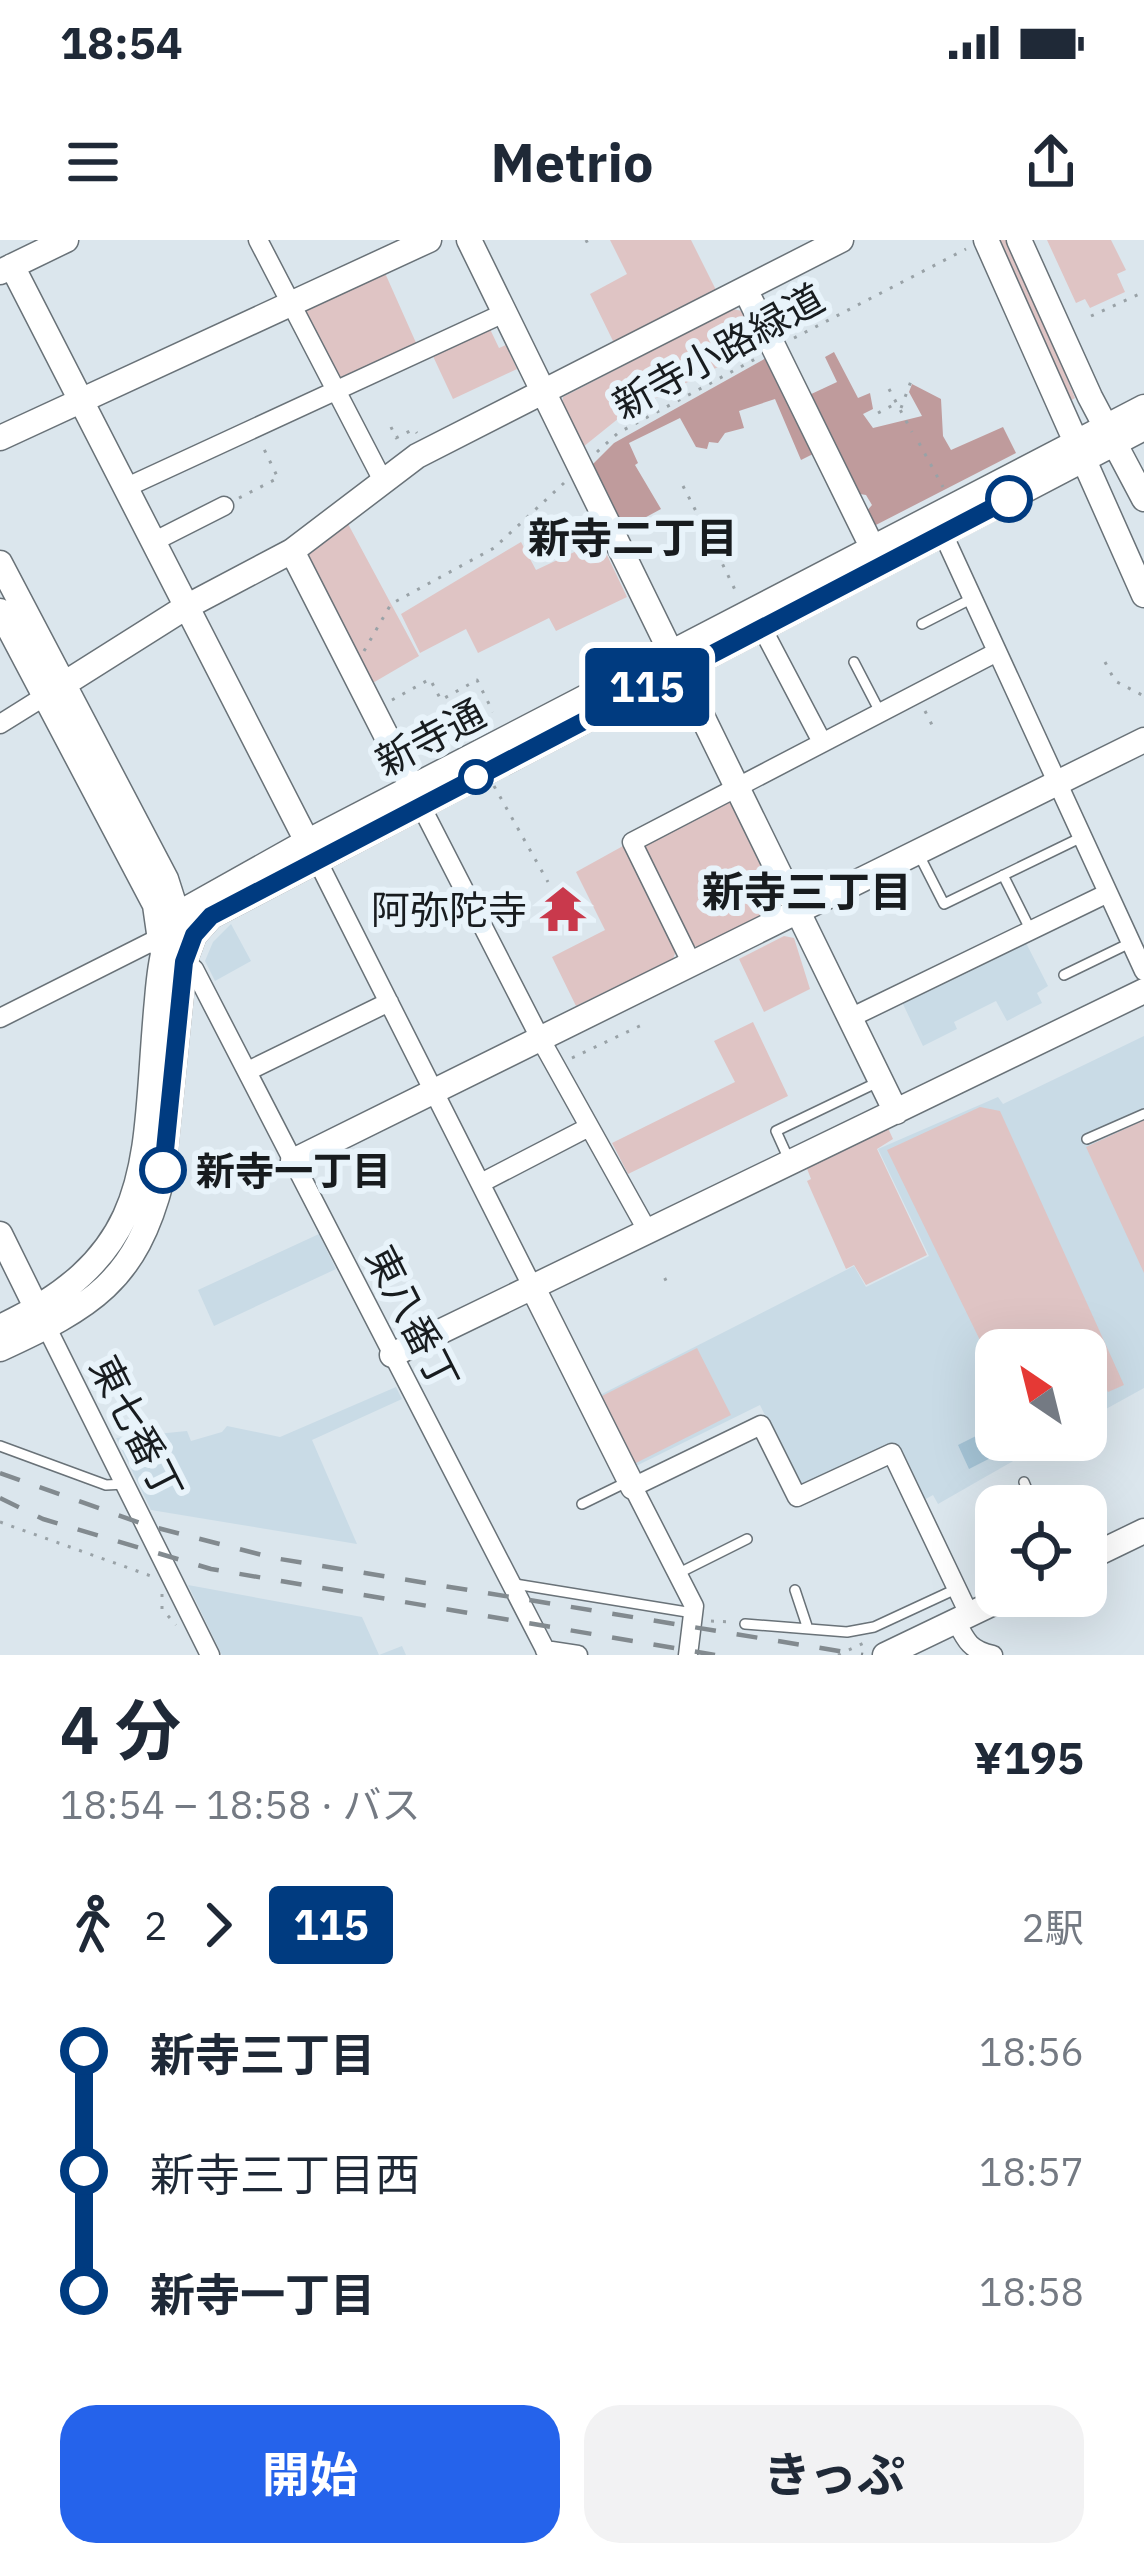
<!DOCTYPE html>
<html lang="ja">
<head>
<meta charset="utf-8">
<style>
	body { margin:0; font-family:"IBM Plex Sans","Noto Sans JP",sans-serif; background:#f2f2f3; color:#1f2937; height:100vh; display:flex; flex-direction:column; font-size:45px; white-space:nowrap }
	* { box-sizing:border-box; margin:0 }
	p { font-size:39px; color:#747a83 }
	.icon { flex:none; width:66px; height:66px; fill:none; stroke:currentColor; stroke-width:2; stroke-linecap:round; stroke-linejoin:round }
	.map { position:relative; height:1415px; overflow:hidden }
	.details { display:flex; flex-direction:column; background:#fff; flex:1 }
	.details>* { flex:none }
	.badge { padding:0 24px; border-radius:9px; font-size:42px; line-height:78px }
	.needle { width:78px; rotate:325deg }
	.tools { position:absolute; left:975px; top:1089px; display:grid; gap:24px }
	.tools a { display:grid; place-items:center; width:132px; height:132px; border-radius:24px; background:#fff; box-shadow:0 12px 48px #0002; font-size:60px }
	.map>.badge { position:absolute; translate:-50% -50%; box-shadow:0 0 0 6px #fff }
	.legs { display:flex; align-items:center; gap:18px; height:132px; padding:0 60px; font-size:39px }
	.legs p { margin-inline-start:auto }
	.overview { display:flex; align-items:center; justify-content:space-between; height:204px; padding:0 60px }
	h1 { font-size:66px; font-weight:700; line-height:90px }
	.primary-button { display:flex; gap:24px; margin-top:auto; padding:24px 60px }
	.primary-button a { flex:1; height:138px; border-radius:36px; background:#2563eb; color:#fff; font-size:48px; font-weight:700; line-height:138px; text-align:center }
	.primary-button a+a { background:#f2f2f3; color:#1f2937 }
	ul { padding:0 60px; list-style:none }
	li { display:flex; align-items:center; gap:42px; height:120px; font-size:45px }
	li i { display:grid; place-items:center; width:18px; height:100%; margin:0 15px; background:currentColor }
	li i::after { content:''; width:30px; height:30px; margin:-15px; border:9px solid; border-radius:50%; background:#fff }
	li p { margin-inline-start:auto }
	li:first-child i { background:linear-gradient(#0000 50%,currentColor 0) }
	li:last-child i { background:linear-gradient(currentColor 50%,#0000 0) }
	.status { display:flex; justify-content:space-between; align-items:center; height:84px; padding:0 60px; background:#fff; direction:ltr }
	.status svg { height:33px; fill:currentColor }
	header { display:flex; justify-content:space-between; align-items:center; height:156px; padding:0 60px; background:#fff; font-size:54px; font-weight:700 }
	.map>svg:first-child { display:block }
</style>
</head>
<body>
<div class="status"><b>18:54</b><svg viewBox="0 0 49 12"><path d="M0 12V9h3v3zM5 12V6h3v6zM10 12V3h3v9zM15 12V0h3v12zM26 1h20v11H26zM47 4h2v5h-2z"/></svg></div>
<header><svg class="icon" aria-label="menu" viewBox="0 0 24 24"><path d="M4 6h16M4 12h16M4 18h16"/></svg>Metrio<svg class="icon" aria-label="share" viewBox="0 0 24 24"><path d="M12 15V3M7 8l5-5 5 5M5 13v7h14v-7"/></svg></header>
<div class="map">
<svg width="1144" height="1415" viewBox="0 0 1144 1415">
	<rect width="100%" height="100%" fill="#dbe6ed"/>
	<!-- built -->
	<path fill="#c9dbe6" d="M231,684L251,721L215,741L205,721L213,702Z
		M1025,701L1048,746L1037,753L1042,763L1007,781L996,761L954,782L957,789L923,806L902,762Z
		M1144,796V1148L1086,1180V1110H996V1200H1050L938,1264L933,1255L922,1261L894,1206L807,1247L799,1245L760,1165L634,1227L598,1156L854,1026L866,1047L929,1016L878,909L998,857L1003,864Z
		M319,994L336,1029L214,1086L198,1050Z
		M396,1147L402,1159L312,1200L357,1304L151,1270L116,1198L187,1191L191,1201L222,1192L227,1186L280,1197Z
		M188,1345L362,1377L379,1415L402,1406L406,1415H222Z"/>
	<!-- green -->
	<path fill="#dfc4c4" d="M610,0H691L716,50L614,103L590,54L627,34Z
		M996,0H1010L1075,158L1070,161Z
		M1047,0H1111L1126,30L1117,34L1125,52L1090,68L1085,59L1076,63Z
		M385,33L417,105L344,138L336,136L305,78L306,70Z
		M733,69L746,72L762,105L624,174L583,207L562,165L563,157Z
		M489,87L499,108L506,105L517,129L453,159L432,114Z
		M347,282L419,416L371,444L306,315Z
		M600,300L627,357L556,391L549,378L478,413L466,389L420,413L401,374L521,302L536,330Z
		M722,560L733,563L778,658L774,670L699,708L690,704L643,611L646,602Z
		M623,606L676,711L673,719L576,766L552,717L605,690L576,632Z
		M784,696L794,698L810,749L764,772L739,719Z
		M753,782L788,856L628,934L612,903L735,842L714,801Z
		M980,867L1000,871L1124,1145L1108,1152L1101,1137L1086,1160V1110H996V1133L887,910Z
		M1144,880V1033L1086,907Z
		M887,886L893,899L877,909L927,1015L866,1045L854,1025L846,1029L807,941L811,939L806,926Z
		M697,1108L731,1175L634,1224L600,1157Z"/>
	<!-- forest -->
	<path fill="#bf9b9c" d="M834,112L858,158L870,153L873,169L863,174L873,188L922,176L909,152L912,144L941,159L943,196L951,210L1003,187L1016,213L872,287L865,273L872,265L866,255L854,253L807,156L837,142L825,117Z
		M768,117L817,212L801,220L775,159L739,171L744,188L725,193L718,203L709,202L707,209L696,207L680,178L629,203L638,223L635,225L661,269L624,289L591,226L614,203Z"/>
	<!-- water -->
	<path fill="#a5c4d6" d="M996,1186V1200H1015L1018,1204L969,1229L958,1205Z"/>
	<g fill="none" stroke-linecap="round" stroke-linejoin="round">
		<defs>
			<path id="lane" d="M922,384L971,359
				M854,422L880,472
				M918,613L944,664L1082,597
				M1003,635L1030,689
				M1064,735L1130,703
				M1087,899L1144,874
				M790,922L776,891L876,843
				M0,1206L106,1245L125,1244
				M1024,1242L1034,1266
				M582,1264L625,1243
				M677,1334L747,1299
				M515,1344L693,1373
				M795,1350L808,1389
				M745,1384L847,1392L874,1387L956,1349"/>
			<path id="street" d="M258,0L382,239
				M125,248L504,73
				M938,283L1144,731
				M153,302L224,266
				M762,388L822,502
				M0,484L45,456
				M421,566L541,800L647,990
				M317,620L532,1046
				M184,722L194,729L548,1415
				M692,724L632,602L995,413
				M0,778L167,694
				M850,778L1108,653
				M248,831L389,762
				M481,943L589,887
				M41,1076L210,1415
				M956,1381C966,1401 970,1410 993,1415
				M545,1410L578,1415
				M688,1415L694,1366L633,1247L761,1185L797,1257L892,1213L969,1374"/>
			<path id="secondary" d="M469,0L896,872
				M986,0L1144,355
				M1019,0L1090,157L1144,259
				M12,26L315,617
				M0,32L66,0
				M745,49L879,321
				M0,198L429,0
				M292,311L419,560
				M0,323L166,639L182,689
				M0,371L155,665L161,707
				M45,456L186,367L292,311L417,216L841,0
				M293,921L1144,500
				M0,994L37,1069
				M532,1046L633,1247
				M0,1087C162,1011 142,917 157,760C160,725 162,692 190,667L297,607L1144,167
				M0,1109C91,1067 136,1042 162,939L184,722L194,695L211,676L1144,188
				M392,1115L1144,751
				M1086,1319L1144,1291
				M885,1415L1008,1356"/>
		</defs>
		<!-- lane casing -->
		<use href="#lane" stroke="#697278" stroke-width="12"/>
		<!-- street casing -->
		<use href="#street" stroke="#697278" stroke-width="21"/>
		<!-- secondary casing -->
		<use href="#secondary" stroke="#697278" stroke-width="27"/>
		<!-- path -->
		<path stroke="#99a2a7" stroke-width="3" stroke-dasharray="3 9" stroke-linecap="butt" d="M586,0L588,4
			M1091,76L1144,52
			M794,98L966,9
			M889,149L912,192
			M901,168L911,141
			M878,173L895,164
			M391,187L396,198L414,189L417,193
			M919,203L943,247
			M597,212L618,193L759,117
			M683,246L700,279
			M239,258L278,238L262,205
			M707,292L737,354
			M364,411L391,364L494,308L564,243
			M1105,422L1115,441L1144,456
			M392,460L430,439L441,460L477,440L493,472
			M925,471L934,489
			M494,546L548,642
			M572,818L644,784
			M664,1040L668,1038
			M0,1282L151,1336
			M162,1354V1369L176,1385
			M1024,1368L1050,1356
			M711,1381L732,1382"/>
		<!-- lane -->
		<use href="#lane" stroke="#fff" stroke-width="9"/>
		<!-- street -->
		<use href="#street" stroke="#fff" stroke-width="18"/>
		<!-- secondary -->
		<use href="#secondary" stroke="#fff" stroke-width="24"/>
		<!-- rail -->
		<path stroke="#828a8f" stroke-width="4.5" stroke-dasharray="21 21" stroke-linecap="butt" d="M0,1233L146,1285L274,1318L863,1415
			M0,1258L43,1279L211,1329L715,1415"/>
		<!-- path-bridge -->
		<path stroke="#99a2a7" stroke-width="3" stroke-dasharray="3 9" stroke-linecap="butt" d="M838,1415L864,1403"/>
	</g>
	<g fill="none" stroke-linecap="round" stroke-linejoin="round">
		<defs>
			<path id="line-1" d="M163,930L184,722L194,695L211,676L1009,259"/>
		</defs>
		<!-- line-1 casing -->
		<use href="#line-1" stroke="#fff" stroke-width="27"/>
		<!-- line-1 -->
		<use href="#line-1" stroke="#003b80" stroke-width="18"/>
	</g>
	<!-- icons -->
	<defs>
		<symbol id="temple-bare" viewBox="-9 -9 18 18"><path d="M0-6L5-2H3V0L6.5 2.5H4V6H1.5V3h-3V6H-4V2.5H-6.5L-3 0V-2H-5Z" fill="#c9394c" stroke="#e8f3fa" stroke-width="2.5" paint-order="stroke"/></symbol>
	</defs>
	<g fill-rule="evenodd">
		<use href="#temple-bare" x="530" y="636" width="66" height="66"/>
	</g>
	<!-- markers -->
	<g fill="#fff" stroke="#003b80" stroke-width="6">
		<circle cx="1009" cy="259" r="21"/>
		<circle cx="476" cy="537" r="15"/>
		<circle cx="163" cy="930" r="21"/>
	</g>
	<g text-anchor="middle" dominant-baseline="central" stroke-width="12" stroke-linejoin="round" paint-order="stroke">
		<!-- street labels -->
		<g font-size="39" fill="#181c1f" stroke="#e8f3fa">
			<text transform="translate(718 111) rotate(-29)">新寺小路緑道</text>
			<text transform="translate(430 497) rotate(-28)">新寺通</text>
			<text transform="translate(413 1078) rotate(63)">東八番丁</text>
			<text transform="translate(137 1188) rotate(63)">東七番丁</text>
		</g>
		<!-- poi labels -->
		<g font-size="39" fill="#181c1f" stroke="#e8f3fa" text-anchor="end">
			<text x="527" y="669">阿弥陀寺</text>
		</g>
		<!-- stop labels -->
		<g font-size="39" font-weight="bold" fill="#181c1f" stroke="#e8f3fa" text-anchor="start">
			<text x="196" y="930">新寺一丁目</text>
		</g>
		<!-- neighbourhood labels -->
		<g font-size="42" font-weight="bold" fill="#181c1f" stroke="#e8f3fa">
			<text x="633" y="297">新寺二丁目</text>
			<text x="807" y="651">新寺三丁目</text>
		</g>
	</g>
</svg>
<div class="tools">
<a><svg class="needle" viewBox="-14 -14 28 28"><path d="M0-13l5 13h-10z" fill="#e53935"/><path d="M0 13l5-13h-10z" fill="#747a83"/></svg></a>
<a><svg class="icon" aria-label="locate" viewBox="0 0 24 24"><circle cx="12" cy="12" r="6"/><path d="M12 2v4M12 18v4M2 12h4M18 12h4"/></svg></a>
</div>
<b class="badge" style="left:647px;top:447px;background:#003b80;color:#fff">115</b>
</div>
<section class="details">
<div class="overview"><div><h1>4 分</h1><p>18:54 – 18:58 · バス</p></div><b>¥195</b></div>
<div class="legs"><svg class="icon" aria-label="walk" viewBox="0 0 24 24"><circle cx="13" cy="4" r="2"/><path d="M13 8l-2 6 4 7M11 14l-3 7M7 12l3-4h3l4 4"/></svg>2<svg class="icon" aria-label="forward" viewBox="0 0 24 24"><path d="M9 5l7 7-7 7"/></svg><b class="badge" style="background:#003b80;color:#fff">115</b><p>2駅</p></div>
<ul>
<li><i style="color:#003b80"></i><b>新寺三丁目</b><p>18:56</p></li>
<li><i style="color:#003b80"></i><span>新寺三丁目西</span><p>18:57</p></li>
<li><i style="color:#003b80"></i><b>新寺一丁目</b><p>18:58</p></li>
</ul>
<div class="primary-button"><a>開始</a><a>きっぷ</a></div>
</section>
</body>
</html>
